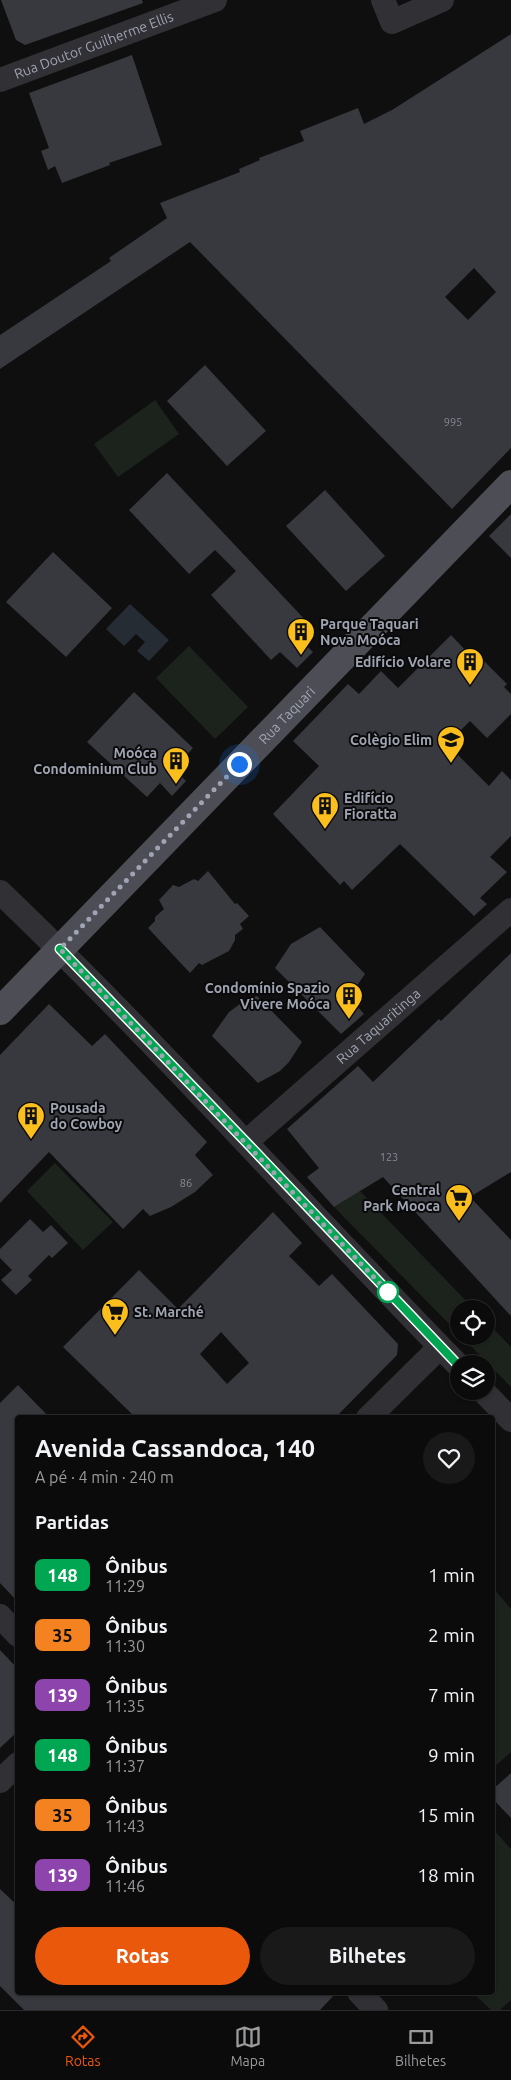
<!DOCTYPE html>
<html lang="pt">
<head>
<meta charset="utf-8">
<style>
	body { margin:0; font-family:Ubuntu,sans-serif; background:#19191a; color:#f1f3f6; height:100vh; display:flex; flex-direction:column; font-size:19px; white-space:nowrap }
	* { box-sizing:border-box; margin:0 }
	p { font-size:16px; color:#9a9b9d }
	.icon { flex:none; width:28px; height:28px; fill:none; stroke:currentColor; stroke-width:2; stroke-linecap:round; stroke-linejoin:round }
	.map { position:relative; flex:1; overflow:hidden }
	.sheet { position:absolute; left:15px; top:1415px; width:480px; height:580px; display:flex; flex-direction:column; background:#0b0b0c; border-radius:5px; box-shadow:0 1px 4px #0004,0 0 0 1px #2b2b2d }
	.sheet>* { flex:none }
	.badge { padding:0 10px; border-radius:8px; font-size:18px; line-height:32px }
	.buttons { position:absolute; left:450px; top:1300px; display:grid; gap:10px }
	.buttons a { display:grid; place-items:center; width:45px; height:45px; border-radius:50%; background:#0b0b0c; box-shadow:0 1px 4px #0004,0 0 0 1px #2b2b2d; font-size:25px }
	.you { position:absolute; width:25px; height:25px; margin:-12px; border:4px solid #fff; border-radius:50%; background:#1a73e8; box-shadow:0 0 0 8px #1a73e833 }
	.map>.badge { position:absolute; translate:-50% -50%; box-shadow:0 0 0 2px #fff }
	h2 { padding:0 20px; font-size:19px; line-height:45px }
	.round { display:grid; place-items:center; flex:none; width:52px; height:52px; border-radius:26px; background:#19191a }
	.headline { display:flex; align-items:center; justify-content:space-between; height:85px; padding:0 20px }
	h1 { font-size:24px; font-weight:600; line-height:38px }
	.cta { display:flex; gap:10px; margin-top:auto; padding:10px 20px }
	.cta a { flex:1; height:58px; border-radius:30px; background:#ea580c; color:#fff; font-size:20px; font-weight:600; line-height:58px; text-align:center }
	.cta a+a { background:#19191a; color:#f1f3f6 }
	ul { padding:0; list-style:none }
	li { display:flex; align-items:center; gap:15px; height:60px; padding:0 20px }
	li div { flex:1 }
	li b { display:block; font-size:19px }
	li em { font-style:normal }
	li .badge { min-width:55px; font-weight:700; text-align:center }
	.tab-bar { display:flex; justify-content:space-around; align-items:center; height:70px; border-top:1px solid #2b2b2d; background:#0b0b0c; font-size:14px; color:#9a9b9d }
	.tab-bar a { display:grid; justify-items:center; gap:2px }
	.tab-bar .on { color:#ea580c }
	.map>svg:first-child { display:block }
</style>
</head>
<body>
<div class="map">
<svg width="511" height="2010" viewBox="0 0 511 2010">
	<rect width="100%" height="100%" fill="#0f0f10"/>
	<!-- green -->
	<path fill="#1b231c" d="M155,400L179,434L118,477L94,444Z
		M189,646L248,707L215,739L156,678Z
		M55,1163L113,1222L83,1250L27,1191Z
		M360,1191L474,1309H459V1334L334,1207Z
		M486,1321L511,1347V1387L461,1336H486Z
		M493,1588L511,1609V1752L493,1768Z
		M493,1829L511,1849V2000L500,2010H491L473,1993L492,1992Z"/>
	<!-- water -->
	<path fill="#252c34" d="M130,604L169,640L149,661L137,651L145,642L136,634L124,646L106,629Z"/>
	<!-- building -->
	<path fill="#38393e" fill-rule="evenodd" d="M1,0H142L143,3L25,45L16,40Z
		M511,34V448L452,509L190,242L0,369V335L111,261L109,258L167,218L160,203L240,172L239,169L260,160L259,158L304,141L300,131L358,108L364,124L392,110ZM474,268L496,292L468,320L445,297Z
		M132,55L162,145L109,163L110,165L62,183L55,166L48,170L41,151L49,148L29,93Z
		M205,365L266,431L227,466L167,401Z
		M167,473L310,625L297,637L313,652L297,668L280,652L271,660L211,595L236,571L215,550L189,574L129,510Z
		M325,490L385,556L346,591L286,526Z
		M511,514V558L489,536Z
		M53,552L112,608L66,657L6,602Z
		M451,635L468,653L472,649L507,684L504,687L511,694V714L487,738L470,721L447,744L489,786L502,771L511,780V836L490,857L507,872L480,898L487,904L474,916L400,844L352,890L344,881L340,885L273,814L319,766L293,741L348,684L359,694L381,671L398,688Z
		M134,692L193,748L174,769L186,781L172,796L160,783L147,797L87,742Z
		M208,871L235,904L237,903L249,916L240,924L243,929L235,935V940L229,951L202,965L199,963L190,973L148,928L155,921V917L164,909L159,900L173,885L179,887L194,879L198,881Z
		M320,927L365,974L349,997L364,1014L341,1034L275,968L291,944Z
		M511,953V1172L470,1197L511,1240V1316L383,1177L334,1207L307,1177L319,1168L287,1129L358,1066L373,1082L439,1019L441,1021Z
		M257,996L302,1042L289,1062L280,1071L258,1083L212,1036L229,1012L244,1001Z
		M49,1004L92,1046L105,1034L207,1142L195,1155L213,1175L195,1192L171,1207L150,1216L143,1209L123,1229L49,1152L0,1203V1055Z
		M273,1212L302,1243L289,1256L319,1286L332,1274L398,1344L397,1355L335,1418H136L63,1347L139,1270L178,1309ZM221,1332L249,1363L227,1384L200,1354Z
		M30,1219L43,1232L51,1225L68,1243L52,1258L49,1255L28,1276L32,1280L16,1295L1,1280L12,1270L0,1258V1249Z
		M18,1385L50,1418H18V1602L0,1583V1403Z
		M0,1650L18,1669V1731L0,1748Z
		M511,1773V1818L492,1798V1790Z
		M0,1889L18,1906V1992H337L320,2010H24L0,1986Z"/>
	<g fill="none" stroke-linecap="round" stroke-linejoin="round">
		<!-- minor -->
		<g stroke="#303035" stroke-width="24">
			<path d="M383,0L392,22L442,0"/>
			<path id="s1" d="M0,80L215,0"/>
			<path d="M0,892C159,1044 305,1209 459,1366"/>
			<path id="s2" d="M246,1142L511,910"/>
			<path d="M483,1391L511,1420"/>
			<path d="M368,1418L440,1347"/>
			<path d="M0,1616L18,1635"/>
			<path d="M0,1781L18,1764"/>
			<path d="M359,1992L376,2010"/>
		</g>
		<!-- major -->
		<path stroke="#4c4d55" stroke-width="28" id="s3" d="M0,1011L511,484"/>
	</g>
	<g fill="none" stroke-linecap="round" stroke-linejoin="round">
		<defs>
			<path id="line" d="M60,949L246,1142L459,1366"/>
		</defs>
		<!-- line casing -->
		<use href="#line" stroke="#fff" stroke-width="11"/>
		<!-- line -->
		<use href="#line" stroke="#00a651" stroke-width="8"/>
		<!-- walk -->
		<path stroke="#9fa4b2" stroke-width="5" stroke-dasharray="0 9" d="M239,764L60,949L388,1292"/>
	</g>
	<!-- icons -->
	<defs>
		<symbol id="building-pin" viewBox="-11 -11 22 30"><path d="M0 17L-7.5 6A9.5 9.5 0 1 1 7.5 6Z" fill="#fbbf1d" stroke="#0a0a0b"/><path d="M-4-6H4V6H1V3H-1V6H-4ZM-2.5-4.3h1.7v1.8h-1.7ZM.8-4.3h1.7v1.8H.8ZM-2.5-1h1.7V.8h-1.7ZM.8-1h1.7V.8H.8Z" fill="#111"/></symbol>
		<symbol id="school-pin" viewBox="-11 -11 22 30"><path d="M0 17L-7.5 6A9.5 9.5 0 1 1 7.5 6Z" fill="#fbbf1d" stroke="#0a0a0b"/><path d="M0-5L7-2L0 1L-7-2ZM-4 1L0 2.5L4 1V4Q0 6-4 4Z" fill="#111"/></symbol>
		<symbol id="supermarket-pin" viewBox="-11 -11 22 30"><path d="M0 17L-7.5 6A9.5 9.5 0 1 1 7.5 6Z" fill="#fbbf1d" stroke="#0a0a0b"/><path d="M-6-5.5h2.5l.6 2H6L4.5 2H-2.5L-4.4-4H-6ZM-1.5 3.2a1.3 1.3 0 1 0 .1 0ZM3 3.2a1.3 1.3 0 1 0 .1 0Z" fill="#111"/></symbol>
	</defs>
	<g fill-rule="evenodd">
		<use href="#building-pin" x="285" y="616" width="32" height="43"/>
		<use href="#building-pin" x="454" y="646" width="32" height="43"/>
		<use href="#school-pin" x="435" y="724" width="32" height="43"/>
		<use href="#building-pin" x="160" y="745" width="32" height="43"/>
		<use href="#building-pin" x="309" y="790" width="32" height="43"/>
		<use href="#building-pin" x="333" y="980" width="32" height="43"/>
		<use href="#building-pin" x="15" y="1100" width="32" height="43"/>
		<use href="#supermarket-pin" x="443" y="1182" width="32" height="43"/>
		<use href="#supermarket-pin" x="99" y="1296" width="32" height="43"/>
	</g>
	<!-- markers -->
	<circle fill="#fff" stroke="#00a651" stroke-width="2.5" cx="388" cy="1292" r="10"/>
	<g text-anchor="middle" dominant-baseline="central" stroke-width="4" stroke-linejoin="round" paint-order="stroke">
		<!-- number labels -->
		<g font-size="11" fill="#858995">
			<text x="453" y="422">995</text>
			<text x="389" y="1157">123</text>
			<text x="186" y="1183">86</text>
		</g>
		<!-- street labels -->
		<g font-size="14" fill="#9fa4b2" stroke="#0a0a0b">
			<text stroke="none"><textPath href="#s1" startOffset="100">Rua Doutor Guilherme Ellis</textPath></text>
			<text stroke="none"><textPath href="#s3" startOffset="412">Rua Taquari</textPath></text>
			<text stroke="none"><textPath href="#s2" startOffset="176">Rua Taquaritinga</textPath></text>
		</g>
		<!-- poi labels -->
		<g font-size="14" font-weight="bold" fill="#9fa4b2" stroke="#0a0a0b" text-anchor="end">
			<text x="320" y="624" text-anchor="start">Parque Taquari<tspan x="320" dy="16">Nova Moóca</tspan></text>
			<text x="451" y="662">Edifício Volare</text>
			<text x="432" y="740">Colègio Elim</text>
			<text x="157" y="753">Moóca<tspan x="157" dy="16">Condominium Club</tspan></text>
			<text x="344" y="798" text-anchor="start">Edifício<tspan x="344" dy="16">Fioratta</tspan></text>
			<text x="330" y="988">Condomínio Spazio<tspan x="330" dy="16">Vivere Moóca</tspan></text>
			<text x="50" y="1108" text-anchor="start">Pousada<tspan x="50" dy="16">do Cowboy</tspan></text>
			<text x="440" y="1190">Central<tspan x="440" dy="16">Park Mooca</tspan></text>
			<text x="134" y="1312" text-anchor="start">St. Marché</text>
		</g>
	</g>
</svg>
<div class="buttons">
<a><svg class="icon" aria-label="locate" viewBox="0 0 24 24"><circle cx="12" cy="12" r="6"/><path d="M12 2v4M12 18v4M2 12h4M18 12h4"/></svg></a>
<a><svg class="icon" aria-label="layers" viewBox="0 0 24 24"><path d="M12 4l9 5-9 5-9-5zM3 14l9 5 9-5"/></svg></a>
</div>
<div class="you" style="left:239px;top:764px"></div>
<section class="sheet">
<div class="headline"><div><h1>Avenida Cassandoca, 140</h1><p>A pé · 4 min · 240 m</p></div><a class="round"><svg class="icon" aria-label="heart" viewBox="0 0 24 24"><path d="M12 20l-8-8c-3-5 5-10 8-4 3-6 11-1 8 4z"/></svg></a></div>
<h2>Partidas</h2>
<ul>
<li><span class="badge" style="background:#00a651;color:#fff">148</span><div><b>Ônibus</b><p>11:29</p></div><em>1 min</em></li>
<li><span class="badge" style="background:#f58220;color:#111">35</span><div><b>Ônibus</b><p>11:30</p></div><em>2 min</em></li>
<li><span class="badge" style="background:#8e44ad;color:#fff">139</span><div><b>Ônibus</b><p>11:35</p></div><em>7 min</em></li>
<li><span class="badge" style="background:#00a651;color:#fff">148</span><div><b>Ônibus</b><p>11:37</p></div><em>9 min</em></li>
<li><span class="badge" style="background:#f58220;color:#111">35</span><div><b>Ônibus</b><p>11:43</p></div><em>15 min</em></li>
<li><span class="badge" style="background:#8e44ad;color:#fff">139</span><div><b>Ônibus</b><p>11:46</p></div><em>18 min</em></li>
</ul>
<div class="cta"><a>Rotas</a><a>Bilhetes</a></div>
</section>
</div>
<nav class="tab-bar">
<a class="on"><svg class="icon" aria-label="directions" viewBox="0 0 24 24"><path d="M12 3l9 9-9 9-9-9zM9 14v-3h6M13 9l2 2-2 2"/></svg>Rotas</a>
<a><svg class="icon" aria-label="map" viewBox="0 0 24 24"><path d="M3 6l6-2 6 2 6-2v14l-6 2-6-2-6 2zM9 4v14M15 6v14"/></svg>Mapa</a>
<a><svg class="icon" aria-label="tickets" viewBox="0 0 24 24"><path d="M3 7h18v10H3zM15 7v10"/></svg>Bilhetes</a>
</nav>
</body>
</html>
